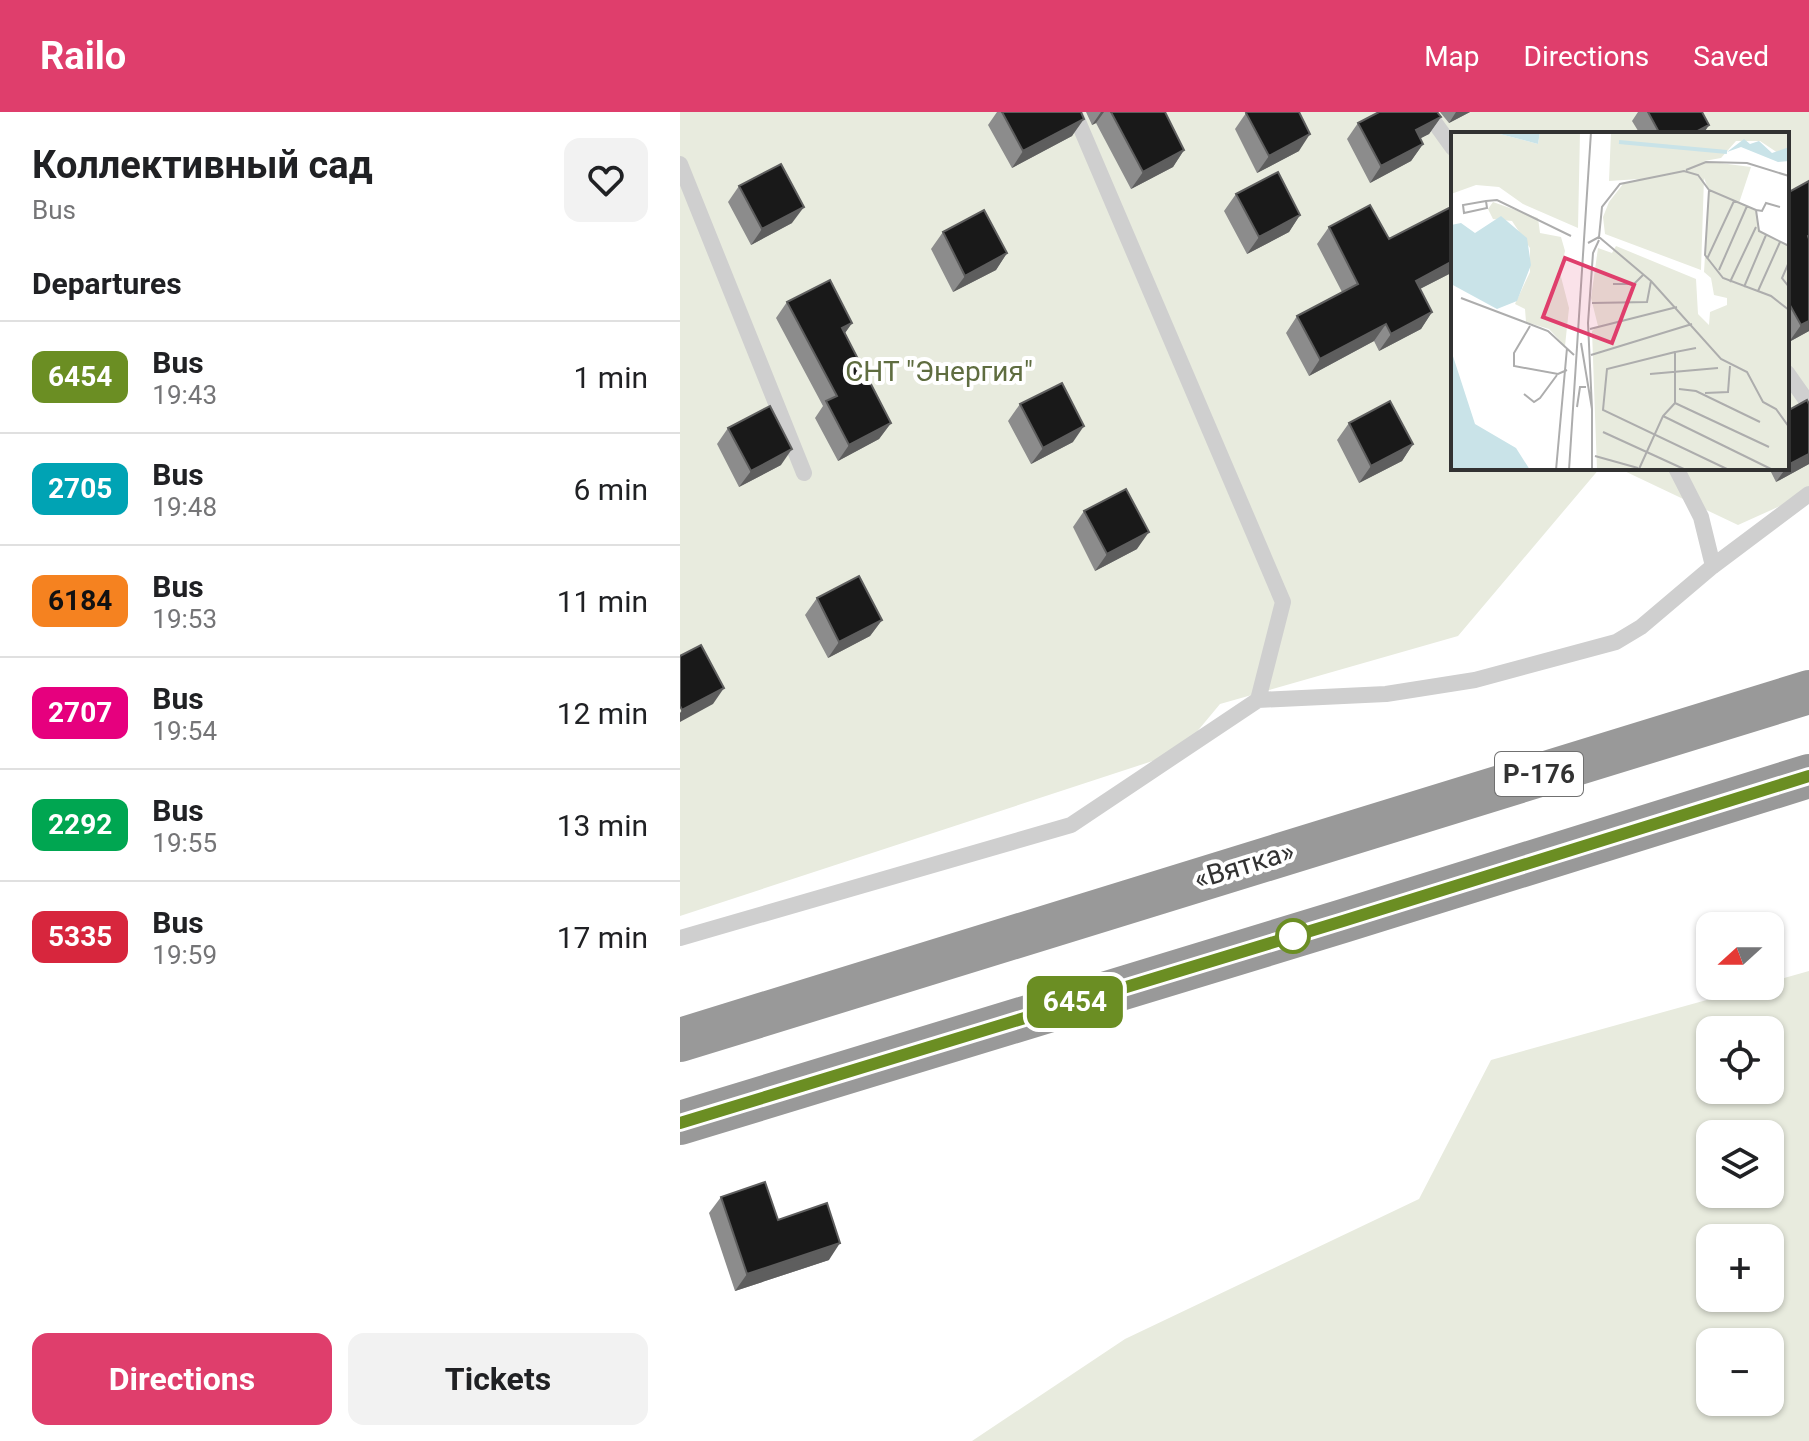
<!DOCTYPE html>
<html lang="en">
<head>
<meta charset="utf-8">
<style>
	body { margin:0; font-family:Roboto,sans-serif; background:#f2f2f2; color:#202124; height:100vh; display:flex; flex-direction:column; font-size:30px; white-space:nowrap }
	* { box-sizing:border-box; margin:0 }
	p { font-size:26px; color:#757577 }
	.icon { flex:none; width:44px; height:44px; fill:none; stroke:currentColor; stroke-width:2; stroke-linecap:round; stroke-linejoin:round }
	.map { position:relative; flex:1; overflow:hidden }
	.details { display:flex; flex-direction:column; background:#fff; width:680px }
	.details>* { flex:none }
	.badge { padding:0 16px; border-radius:12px; font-size:28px; line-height:52px }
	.needle { width:52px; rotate:249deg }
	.buttons { position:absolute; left:1016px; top:800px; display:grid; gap:16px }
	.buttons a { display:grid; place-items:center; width:88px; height:88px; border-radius:16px; background:#fff; box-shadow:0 2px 6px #0004; font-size:40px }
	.map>.badge { position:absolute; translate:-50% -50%; box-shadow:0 0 0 4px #fff }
	h2 { padding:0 32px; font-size:30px; line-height:72px }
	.round { display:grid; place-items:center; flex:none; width:84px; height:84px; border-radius:16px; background:#f2f2f2 }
	.head { display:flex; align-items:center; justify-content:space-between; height:136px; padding:0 32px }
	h1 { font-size:38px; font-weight:700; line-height:60px }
	.cta { display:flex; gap:16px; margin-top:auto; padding:16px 32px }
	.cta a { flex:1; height:92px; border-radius:16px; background:#df3e6c; color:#fff; font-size:32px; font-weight:700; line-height:92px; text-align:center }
	.cta a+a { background:#f2f2f2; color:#202124 }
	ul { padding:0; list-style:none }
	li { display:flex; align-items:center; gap:24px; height:112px; padding:0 32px; border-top:2px solid #e0e0e0 }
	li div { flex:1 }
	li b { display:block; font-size:30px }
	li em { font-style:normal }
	li .badge { min-width:88px; font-weight:700; text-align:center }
	header { display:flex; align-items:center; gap:48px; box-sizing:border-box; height:112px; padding:0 40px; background:#df3e6c; color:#fff }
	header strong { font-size:38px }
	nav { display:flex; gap:44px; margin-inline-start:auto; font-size:28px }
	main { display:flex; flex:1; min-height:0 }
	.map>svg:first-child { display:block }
</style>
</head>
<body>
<header>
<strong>Railo</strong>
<nav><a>Map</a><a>Directions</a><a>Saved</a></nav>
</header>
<main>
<section class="details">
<div class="head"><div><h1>Коллективный сад</h1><p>Bus</p></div><a class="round"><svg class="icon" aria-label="heart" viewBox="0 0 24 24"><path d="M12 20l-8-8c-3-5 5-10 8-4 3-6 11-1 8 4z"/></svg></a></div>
<h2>Departures</h2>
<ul>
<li><span class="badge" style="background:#6b8e23;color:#fff">6454</span><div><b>Bus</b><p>19:43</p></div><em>1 min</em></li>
<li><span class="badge" style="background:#00a3b4;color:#fff">2705</span><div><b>Bus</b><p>19:48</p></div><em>6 min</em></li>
<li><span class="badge" style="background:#f58220;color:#111">6184</span><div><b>Bus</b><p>19:53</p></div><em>11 min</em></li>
<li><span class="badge" style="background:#e6007e;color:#fff">2707</span><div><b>Bus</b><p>19:54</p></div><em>12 min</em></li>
<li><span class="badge" style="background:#00a651;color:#fff">2292</span><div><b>Bus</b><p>19:55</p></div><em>13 min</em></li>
<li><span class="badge" style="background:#d7263d;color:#fff">5335</span><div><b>Bus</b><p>19:59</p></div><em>17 min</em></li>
</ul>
<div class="cta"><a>Directions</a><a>Tickets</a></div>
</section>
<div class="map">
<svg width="1129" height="1329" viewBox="0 0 1129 1329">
	<rect width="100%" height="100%" fill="#fff"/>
	<!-- green -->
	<path fill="#e8ebde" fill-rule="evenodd" d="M0,0H1129V381L1058,413L938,356H1107V22H773V356H920L778,524L540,592L500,640L0,804Z
		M1129,859V1329H292L445,1227L739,1087L811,948L1077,874H1090V870ZM1030,918H1090V978H1030ZM1030,1022H1090V1082H1030ZM1030,1126H1090V1186H1030ZM1030,1230H1090V1290H1030Z"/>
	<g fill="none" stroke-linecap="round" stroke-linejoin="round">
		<!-- lane -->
		<path stroke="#cfcfcf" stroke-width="16" d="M394,0L603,490L578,588
			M747,0L773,36
			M0,52L124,361
			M1107,261L1129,292
			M996,356L1021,405L1033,454
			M0,826L391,713L578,588L706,582L795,568L936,530L961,515L1033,454L1129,382"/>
		<!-- highway -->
		<path stroke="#999" stroke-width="44" d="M0,928L1129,580
			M0,1011L663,809L1129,664"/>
	</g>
	<!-- wall -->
	<path fill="#8c8c8c" d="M317,0H401L392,24L332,56L308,13Z
		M406,0H485L504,38L493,55L451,77L416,11L412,13Z
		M760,0H790L769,11Z
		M958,0H1022L1029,13L1023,22H960L952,9Z
		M566,1L619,39L577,61L555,17Z
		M761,5L749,22L740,26L743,32L731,49L690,71L667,27L678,11Z
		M1129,69V219L1109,230L1107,226V81Z
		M59,74L112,111L71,133L48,90Z
		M556,82L620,103L609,120L567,142L544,99Z
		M773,94V160L740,177L752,200L741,217L699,239L694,229L629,264L606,221L617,204L662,180L637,132L649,115L709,127Z
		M263,120L327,141L316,158L273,180L251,137Z
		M107,190L172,211L165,221L211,311L199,327L158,349L135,306L143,294L96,206Z
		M340,292L393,330L351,352L328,309Z
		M1107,299L1129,352L1096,370L1089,356H1107Z
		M669,311L733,332L722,349L679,371L657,328Z
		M48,316L101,353L59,375L37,332Z
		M404,399L457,437L415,459L393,415Z
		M137,486L202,508L190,524L148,546L125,503Z
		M41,1085L98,1108L149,1148L55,1179L29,1101Z"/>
	<!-- shaded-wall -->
	<path fill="#5e5e5e" d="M421,0H424L416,11L412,13Z
		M776,0H790L769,11Z
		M761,5L749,22L724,35L736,18Z
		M404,7L392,24L332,56L343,39Z
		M1029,13L1023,22H1012Z
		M630,22L619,39L577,61L589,44Z
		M743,32L731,49L690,71L701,54Z
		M504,38L493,55L451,77L463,60Z
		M124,95L112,111L71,133L82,117Z
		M620,103L609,120L567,142L579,125Z
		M327,141L316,158L273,180L285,164Z
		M773,149V160L724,185L736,169Z
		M752,200L741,217L699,239L711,222Z
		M1129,209V219L1109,230L1121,213Z
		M172,211L160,228L162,216Z
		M706,212L694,229L629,264L640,247Z
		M211,311L199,327L158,349L169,333Z
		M404,314L393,330L351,352L363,336Z
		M733,332L722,349L679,371L691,354Z
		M112,337L101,353L59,375L71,359Z
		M1129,342V352L1096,370L1108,353Z
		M469,420L457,437L415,459L427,442Z
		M202,508L190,524L148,546L159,530Z
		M44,576L33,592L0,610V601L2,598Z
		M160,1131L149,1148L55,1179L67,1162Z"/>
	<!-- building -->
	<path fill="#191919" stroke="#5e5e5e" stroke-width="2" d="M322,0H401L404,7L343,39Z
		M431,0H485L504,38L463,60Z
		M567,0H619L630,22L589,44L566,1Z
		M699,0H757L761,5L736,18L743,32L701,54L678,11Z
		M968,0H1022L1029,13L1012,22H980Z
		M101,52L124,95L82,117L59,74Z
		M598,60L620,103L579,125L556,82Z
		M1129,69V123L1128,124L1129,127V209L1121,213L1107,188V81Z
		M690,93L709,127L773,94V149L736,169L752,200L711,222L706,212L640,247L617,204L678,172L649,115Z
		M304,98L327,141L285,164L263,120Z
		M150,168L172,211L162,216L211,311L169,333L146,289L157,284L107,190Z
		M382,271L404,314L363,336L340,292Z
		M1127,288L1129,292V342L1108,353L1107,299Z
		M710,289L733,332L691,354L669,311Z
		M90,294L112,337L71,359L48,316Z
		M446,377L469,420L427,442L404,399Z
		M179,464L202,508L159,530L137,486Z
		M21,533L44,576L2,598L0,594V544Z
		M85,1070L98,1108L147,1091L160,1131L67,1162L41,1085Z"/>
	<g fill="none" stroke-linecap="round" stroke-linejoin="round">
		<defs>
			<path id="line" d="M0,1011L663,809L1129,664"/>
		</defs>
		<!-- line casing -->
		<use href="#line" stroke="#fff" stroke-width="18"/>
		<!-- line -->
		<use href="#line" stroke="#6b8e23" stroke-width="12"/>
	</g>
	<!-- markers -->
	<circle fill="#fff" stroke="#6b8e23" stroke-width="4" cx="613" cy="824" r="16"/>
	<g text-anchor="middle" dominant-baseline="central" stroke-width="8" stroke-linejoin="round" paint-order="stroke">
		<!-- shield labels -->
		<rect fill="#fff" stroke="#707070" stroke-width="2" x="815" y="640" width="88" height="44" rx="6"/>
		<g font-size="26" font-weight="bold" fill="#323232">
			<text x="859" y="662">Р-176</text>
		</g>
		<!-- park labels -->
		<g font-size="28" fill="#5f6d40" stroke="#fff">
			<text x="259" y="259">СНТ "Энергия"</text>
		</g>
		<!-- street labels -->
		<g font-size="28" fill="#323232" stroke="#fff">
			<text transform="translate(564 753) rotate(-17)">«Вятка»</text>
		</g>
	</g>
	<!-- overview -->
	<g transform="translate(771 20)">
		<rect width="338" height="338" fill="#fff"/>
		<path d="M0,0H41L87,12L89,0H129L127,96L72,72L48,55L25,53L0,62ZM160,0H338V15L327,21L309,9H285L270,26L253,29L300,35L288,71L305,78L308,99L338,114V338H146L141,199L147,194L140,166L147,116L161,121L165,114L245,147L247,182L258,193L259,180L276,173V166L263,163L260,146L253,140L258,59L253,46L250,138L154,102L152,85L158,70L172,52L188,47L158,49ZM42,70L87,86L89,101L110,105L114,119L109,141L118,176L114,214L98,197L75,190L74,177L64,172L79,140V116L61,89L42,87L37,77Z" fill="#e8ebde"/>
		<path d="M41,0H89L87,12ZM293,7L299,12L308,9L321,21L338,15V29L327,30L290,15L276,20ZM50,84L76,106L80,133L66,169L46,177L0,152V93L10,91L24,101ZM0,218L24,292L65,316L79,338H0Z" fill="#c9e3e8"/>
		<path fill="none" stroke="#c9e3e8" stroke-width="4" d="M168,10L276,20"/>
		<path fill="none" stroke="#adadad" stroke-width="2" d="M235,38L255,30L296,31L338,44M258,58L254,123L272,146L320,164L338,178M35,69L36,76L13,81L12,73L35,69L46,68L120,104M305,78L311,79L315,71L329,75M148,105L200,149L270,227L296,240L312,270L325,277L338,295M137,111L148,105L151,75L169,52L233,39L247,43L258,58L305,78L308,99L338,114M256,127L283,69M338,130L331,146L338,155M268,138L296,74M279,150L305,95M162,152H183L192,143M293,155L315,103M307,159L329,110M10,166L97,199L123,223M141,171L196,170L200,149M79,194L63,221V234L107,242L116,238M139,197L226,175M130,211L141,277V338M224,220L156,237L152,278L278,338M140,223L241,192M199,242L267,236M228,257L245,259L309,290M254,261L277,260L279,234M73,262L83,270L89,266L106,243M224,271L318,315M126,275L129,255H135M141,277L137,191L142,121L148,108M212,284L322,338M152,300L235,338M144,324L187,336M188,337L212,284L224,271V220L245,216M105,338L116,216M118,338L140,0"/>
		<path fill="#df3e6c" fill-opacity="0.15" stroke="#df3e6c" stroke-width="4" d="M114,126L183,153L161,211L92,185Z"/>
		<rect width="338" height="338" fill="none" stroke="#323232" stroke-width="4"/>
	</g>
</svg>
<div class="buttons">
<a><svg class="needle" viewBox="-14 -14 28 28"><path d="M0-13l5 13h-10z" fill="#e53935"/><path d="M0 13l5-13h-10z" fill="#757577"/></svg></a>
<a><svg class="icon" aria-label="locate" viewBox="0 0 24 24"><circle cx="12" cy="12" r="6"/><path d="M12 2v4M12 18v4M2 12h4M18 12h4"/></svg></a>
<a><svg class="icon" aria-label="layers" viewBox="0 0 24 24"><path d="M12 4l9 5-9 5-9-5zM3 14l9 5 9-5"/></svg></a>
<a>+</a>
<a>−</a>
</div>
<b class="badge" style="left:395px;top:890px;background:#6b8e23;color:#fff">6454</b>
</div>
</main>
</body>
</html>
